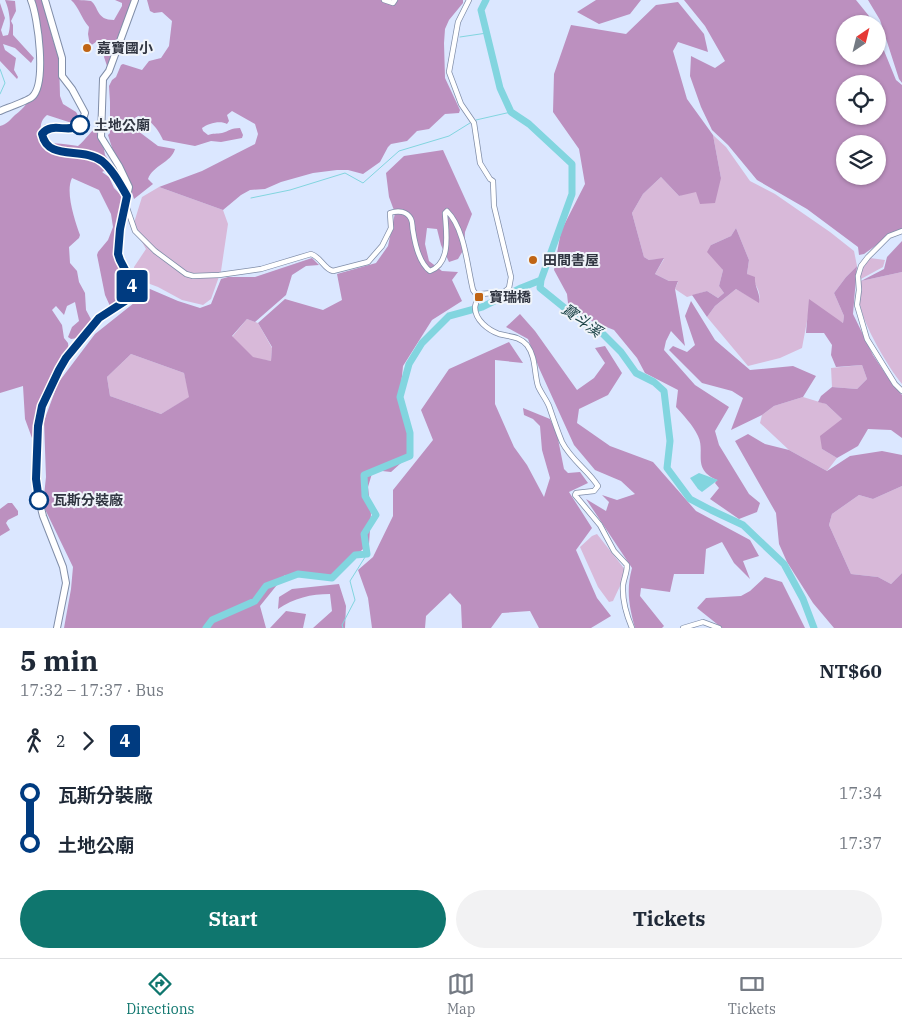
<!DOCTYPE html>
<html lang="en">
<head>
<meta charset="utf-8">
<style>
	body { margin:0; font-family:"IBM Plex Serif","Noto Sans TC",serif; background:#f2f2f3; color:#1f2937; height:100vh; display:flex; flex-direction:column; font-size:19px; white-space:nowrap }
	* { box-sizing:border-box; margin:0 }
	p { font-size:16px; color:#747a83 }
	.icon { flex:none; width:28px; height:28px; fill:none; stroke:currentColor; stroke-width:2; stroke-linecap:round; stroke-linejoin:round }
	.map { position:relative; height:628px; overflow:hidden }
	.drawer { display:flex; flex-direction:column; background:#fff; flex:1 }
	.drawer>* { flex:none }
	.badge { padding:0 10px; border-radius:4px; font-size:18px; line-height:32px }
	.needle { width:32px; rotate:35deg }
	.controls { position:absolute; left:836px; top:15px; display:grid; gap:10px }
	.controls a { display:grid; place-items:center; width:50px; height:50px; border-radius:50%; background:#fff; box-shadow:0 1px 4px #0004; font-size:25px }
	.map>.badge { position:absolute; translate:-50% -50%; box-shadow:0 0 0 2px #fff }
	.legs { display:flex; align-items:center; gap:8px; height:55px; padding:0 20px; font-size:16px }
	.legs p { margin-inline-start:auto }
	.summary { display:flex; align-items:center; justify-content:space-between; height:85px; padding:0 20px }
	h1 { font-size:28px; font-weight:700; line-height:38px }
	.button { display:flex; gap:10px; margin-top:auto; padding:10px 20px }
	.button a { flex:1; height:58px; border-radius:30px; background:#0f766e; color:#fff; font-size:20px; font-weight:700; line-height:58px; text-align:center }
	.button a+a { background:#f2f2f3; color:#1f2937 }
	ul { padding:0 20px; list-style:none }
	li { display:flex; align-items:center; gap:18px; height:50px; font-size:19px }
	li i { display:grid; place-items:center; width:8px; height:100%; margin:0 6px; background:currentColor }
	li i::after { content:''; width:12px; height:12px; margin:-6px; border:4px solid; border-radius:50%; background:#fff }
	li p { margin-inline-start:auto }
	li:first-child i { background:linear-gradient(#0000 50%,currentColor 0) }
	li:last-child i { background:linear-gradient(currentColor 50%,#0000 0) }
	.tab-bar { display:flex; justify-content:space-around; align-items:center; height:70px; border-top:1px solid #e0e1e3; background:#fff; font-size:14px; color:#747a83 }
	.tab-bar a { display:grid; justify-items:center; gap:2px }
	.tab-bar .selected { color:#0f766e }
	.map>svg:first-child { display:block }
</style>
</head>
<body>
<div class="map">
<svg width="902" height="628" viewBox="0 0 902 628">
	<rect width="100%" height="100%" fill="#dbe7ff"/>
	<!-- green -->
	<path fill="#d8b9d9" d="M713,135L726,147L750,181L775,194L830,232L854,251L857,266L846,277L834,293L844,316L843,323L810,305L802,348L780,358L748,366L707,317L715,306L736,289L759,302C762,291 754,282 747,274L749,260L736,228L731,236L711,245L723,270L719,286L724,293L718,298L707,291L687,297L675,289L678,282L669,281L655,274L664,259L649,260L644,257L632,213L643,194L661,177L679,196L721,178Z
		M159,187L223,210L228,224L221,271L211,299L203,305L182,300L158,287L134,278V267L146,249L133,226L142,197Z
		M870,258L885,260L883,267L861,279V269Z
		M902,272V384C888,367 864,326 860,305C859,297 860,289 861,281Z
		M247,319L258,323L272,348L271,361L253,358L232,337Z
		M131,354L184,373L190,397L161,414L110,396L107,377Z
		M862,365L867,379L857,389L832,387L831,368Z
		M803,397L826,404L842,419L822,449L837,458L827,471L789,450L760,423L762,415L774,406Z
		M902,486V573L891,584L878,577L851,574L829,525L832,514L859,495L873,499Z
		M597,534L623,567L626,573L613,601L609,602L598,587L580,547L592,536Z"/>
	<!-- forest -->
	<path fill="#bc90bf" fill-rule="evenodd" d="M5,0L15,1L16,11L11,21L13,25V35L34,58L31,63L15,48L3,44L5,50L16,58L14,70L18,77L17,79L0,61V3L5,18L1,30L3,36L8,35C12,25 9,9 5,0Z
		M31,0H44L52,37L59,59L60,96L63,104L76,112L80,119L77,123L75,124L47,115C38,122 40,133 44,143C56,143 66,144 78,146C86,140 91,129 100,126L105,155L115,169L120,180L104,171L102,172L109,177L114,188L124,198L117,220L115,254L129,283L127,291L123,298L112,306H110L105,295L97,255L98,252L108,240L113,227L111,214L99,190L72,178C65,192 75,221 80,235L79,238L69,247L70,263L77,271L79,282L85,293L86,310L93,323C85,330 81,339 71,339L68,337L72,327L79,321L75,302L67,306L64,315L56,306L52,310L62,325L64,338L68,343L69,352C46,368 40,411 35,437L32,438L25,419L23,386L0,393V126C7,124 10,120 15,115C51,90 36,36 31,0Z
		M71,0C77,0 86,0 91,1C99,7 96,20 114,20L122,6V3L115,0H133L120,30L113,59L106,72L107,66L104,57L106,48L96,42L90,46L88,34L89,27C81,18 79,7 71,0Z
		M147,0H463V3L449,20L445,29L444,43L445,78L460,110L459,113L445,114L429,129L417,131L407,141L391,144L388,147L380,162L363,174L348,170H337L313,173L281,182L265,189L250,190L241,195L223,210L159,187L202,171L255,144L258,134L255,124L232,111L227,115L229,121L227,124C221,120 208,123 202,128L203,131L208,135C213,133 217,134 222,133C229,131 231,128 240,128L243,135L242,138L221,142L211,141L195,146L163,140C159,130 149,117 138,116L132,120V123L138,131L158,146L175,149C171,163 153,165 148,179L153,184L134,199L129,183L114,154L108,135L110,133V102L109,86L112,80L116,77L121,65L123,64L142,70L149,61L161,58L169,46L172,21L162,12L154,13L150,11Z
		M596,0H641L630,14L599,24L577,12Z
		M684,0H856L869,16L872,24H845V56H878V36L896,80L902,85V231L889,236L864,254L859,255L858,247L807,209L757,180L728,145L712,130L701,107L690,76L691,56L715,68L725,61L705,26ZM845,84H878V116H845ZM845,144H878V176H845Z
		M868,0H902V83L899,79L880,20Z
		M678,2L704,34L708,52L678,42L673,51L687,99L713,135L721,178L715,203L700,204L696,192L679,196L661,177L643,194L632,213L644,257L649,260L664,258L655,274L669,281H678L675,289L685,346L671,331L666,341L664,350L695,385L729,407L715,431L719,445L749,494L760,503L757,512L739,519L710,499L719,488L715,483L717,480C691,469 706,452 698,436C693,425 683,415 676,407L678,390L645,373L637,358L614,330L569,312L567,294L554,270L561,231L585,184L579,149L553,112L554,74L571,25L626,34L656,5Z
		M443,150L472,214L465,232L464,249L458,259L449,262L441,245L437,229L427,228L425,244L429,261L442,271L458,272L452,280L462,301L432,320L403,366L400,396L407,424L411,454L391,472L373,470L368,487L371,514L369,544L356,555L338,575H285L260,606L266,628H64L71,589L73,567L43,505L46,477L44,421L58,383L95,334L134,303L136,288L143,286L178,301L200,308L211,304L221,279L228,277H255L312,258L319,265L306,266L292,275L286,295L255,322L247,319L232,336L253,357L271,361L272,347L258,323L285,299L323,310L342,300L337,274L376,263L388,246L395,213L389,197L386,173L404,156ZM131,354L184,373L189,397L161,414L110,396L107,377Z
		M736,228L749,260L747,274L755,277C754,287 761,293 759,303L736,289L715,306L707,317L692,295L707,291L718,298L724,293L719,286L723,270L707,252L711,245L731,236Z
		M902,241V272L861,281L884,269L887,257Z
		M857,266L853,314L873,355L891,382L902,395V438L891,430L868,429L858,446L837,458L822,449L820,436L842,419L826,404L818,402L821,396L832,387L857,389L867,379L862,365L836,367L831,355L832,345L824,333H806L809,299L843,323L844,316L834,293L846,277Z
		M691,301L715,340L750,370L793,366L816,376L803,397L774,406L762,415L731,430L743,398L732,391L702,383L669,350L673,346L687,352L695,345L685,316Z
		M520,314L535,331L577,390L594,378L605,363L595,348L605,346L622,373L608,395L579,409L577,423L610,446L653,462L696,511L750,540L759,556L743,561L750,579L734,563L722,542L706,549L704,574H674L670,592L641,588L640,596L664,626L662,628H635C629,606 626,590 632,568L586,499L606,511L609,502L602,495L617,500L635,494L621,481L595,470L574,445L539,368L528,339L506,327Z
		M509,342L523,363L495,360V404L514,447L527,465L544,497L550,478L542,450L540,426L533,419L524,415L523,408L550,419L557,434L564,469L568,473L580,472L588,483L569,492L592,528L576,550L597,598L611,616L591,628H539L530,611L502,613L491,628H462L461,605L450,593L426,616L425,628H372L368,598L358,570L373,557L393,516V490L433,440L421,410L449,369Z
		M748,434L765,444L789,450L827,471L850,456L882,451L902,455V486L873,499L859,495L832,514L829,525L851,574L878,577L891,584L902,573V628H834L813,603L787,562L779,544L776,513L735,441Z
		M8,503H12L18,511V515L8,520L6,523L10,530L0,536V509Z
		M765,577L782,582L805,628H722L697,608L706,598L741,596L750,591Z
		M339,584L346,606L345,628H313L332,611L330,594C311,594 294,598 278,609L279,597L292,589Z
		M286,611L306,614L303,628H270Z"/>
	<!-- water -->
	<path fill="#82d5df" d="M699,473L718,480L702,492L698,489L690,478Z"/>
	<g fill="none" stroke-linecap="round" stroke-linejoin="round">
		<!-- stream -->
		<path stroke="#82d5df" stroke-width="1" d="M460,37L487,33
			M0,69L5,83L0,94
			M476,120L511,112
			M251,198L290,190L345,173L363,183L399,151L449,136L470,123
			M343,628L342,625L355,600L350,581L367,554"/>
		<!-- river -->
		<path stroke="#82d5df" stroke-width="7" d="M486,0L481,10L500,88L511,112L529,124L572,164V194L541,280L540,288L582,322L599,330L621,352L636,373L654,382L664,391L670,441L667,468L690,499L711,510L743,525L784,564L803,599L814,628
			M206,628L212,620L255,601L266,586L298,574L332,578L355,555L367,554L364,534L376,515L365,496L364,475L410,456V433L400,397L409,364L422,343L449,316L482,307L521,288L541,280"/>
		<defs>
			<path id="street" d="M384,0L393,3L395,0
				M469,0L458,22L449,72L461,104L474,123L480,163L490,179L493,181L494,206L511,277L509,288L504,292L481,294C477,297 476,302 475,307C475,320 488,330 499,334C510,337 519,336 527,345C536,357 534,372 538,386C541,393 546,399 549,406C553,418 557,430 562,442C571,460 588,470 598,486L594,491L576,493L575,495L600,525L614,551L627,565C627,573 624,578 623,585C622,601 626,614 632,628
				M126,205L135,231L155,251L186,274L193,276L219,275L261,269L311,254C321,257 324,269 333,271L368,262L382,246L391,228L390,213C398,210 407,211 411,219C413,223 412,227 413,231C415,244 419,263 430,271C452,263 446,231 445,213L447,211C465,229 467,266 473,290L478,297
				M902,231L889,236L868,257L861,266L858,276L859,290L857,305L867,339L895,384L902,391
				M683,628L703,622L719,628"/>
			<path id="secondary" d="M45,0L62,58V76L72,89L85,113C79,136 65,125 47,128L42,134C48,162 82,146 102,161C113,170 120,184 127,196
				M0,111C7,108 27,101 32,97C47,84 38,17 31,0
				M57,628L66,583L63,567L43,516L37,492L38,417L62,364L99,318L130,297L133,289L132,283L119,260L118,247L120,229L129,187L119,166L101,137L103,79L109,71L135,0"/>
		</defs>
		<!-- street casing -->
		<use href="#street" stroke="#808ea9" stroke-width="6"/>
		<!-- secondary casing -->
		<use href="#secondary" stroke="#808ea9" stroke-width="8"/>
		<!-- street -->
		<use href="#street" stroke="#fff" stroke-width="4.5"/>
		<!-- secondary -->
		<use href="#secondary" stroke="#fff" stroke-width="6"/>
	</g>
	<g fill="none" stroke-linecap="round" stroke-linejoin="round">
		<defs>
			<path id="line-1" d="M39,500L36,479L38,426L42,406L59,370L66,358L99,318L130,298L133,289L132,283L120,260L118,254L120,229L127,196C120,184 113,170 102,161C82,146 48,162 42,134C52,121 68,134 80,125"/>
		</defs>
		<!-- line-1 casing -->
		<use href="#line-1" stroke="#fff" stroke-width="11"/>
		<!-- line-1 -->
		<use href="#line-1" stroke="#003b80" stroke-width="8"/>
	</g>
	<!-- markers -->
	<g fill="#c06414" stroke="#f0f4fa" stroke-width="2">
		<circle cx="87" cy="48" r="5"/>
		<circle cx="533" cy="260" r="5"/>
		<rect x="474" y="292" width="10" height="10" rx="2.5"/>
	</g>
	<g fill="#fff" stroke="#003b80" stroke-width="2.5">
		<circle cx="80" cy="125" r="9"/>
		<circle cx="39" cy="500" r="9"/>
	</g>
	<g text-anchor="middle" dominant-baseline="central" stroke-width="4" stroke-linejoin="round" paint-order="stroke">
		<!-- poi labels -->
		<g font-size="14" font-weight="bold" fill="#303541" stroke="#f0f4fa" text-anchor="start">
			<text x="97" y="48">嘉寶國小</text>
			<text x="543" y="260">田間書屋</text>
			<text x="489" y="297">寶瑞橋</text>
		</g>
		<!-- stop labels -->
		<g font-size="14" font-weight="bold" fill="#303541" stroke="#f0f4fa" text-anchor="start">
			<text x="94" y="125">土地公廟</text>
			<text x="53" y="500">瓦斯分裝廠</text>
		</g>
		<!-- water labels -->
		<g font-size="15" font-style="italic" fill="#194145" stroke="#f0f4fa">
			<text transform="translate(582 320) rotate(36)">寶斗溪</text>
		</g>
	</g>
</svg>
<div class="controls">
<a><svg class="needle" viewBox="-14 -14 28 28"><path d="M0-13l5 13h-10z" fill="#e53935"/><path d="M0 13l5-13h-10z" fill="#747a83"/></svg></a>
<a><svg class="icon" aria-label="locate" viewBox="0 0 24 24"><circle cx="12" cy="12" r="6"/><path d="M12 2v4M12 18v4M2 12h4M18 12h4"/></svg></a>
<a><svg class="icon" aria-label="layers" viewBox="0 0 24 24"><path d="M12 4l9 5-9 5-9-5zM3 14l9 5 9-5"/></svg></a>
</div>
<b class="badge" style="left:132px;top:286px;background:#003b80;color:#fff">4</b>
</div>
<section class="drawer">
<div class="summary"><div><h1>5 min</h1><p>17:32 – 17:37 · Bus</p></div><b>NT$60</b></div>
<div class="legs"><svg class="icon" aria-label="walk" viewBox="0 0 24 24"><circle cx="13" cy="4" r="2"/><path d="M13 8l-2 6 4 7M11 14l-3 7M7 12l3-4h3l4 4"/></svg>2<svg class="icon" aria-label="forward" viewBox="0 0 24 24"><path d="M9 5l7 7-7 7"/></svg><b class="badge" style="background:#003b80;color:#fff">4</b></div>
<ul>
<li><i style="color:#003b80"></i><b>瓦斯分裝廠</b><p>17:34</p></li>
<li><i style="color:#003b80"></i><b>土地公廟</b><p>17:37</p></li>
</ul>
<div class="button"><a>Start</a><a>Tickets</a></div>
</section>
<nav class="tab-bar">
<a class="selected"><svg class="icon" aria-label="directions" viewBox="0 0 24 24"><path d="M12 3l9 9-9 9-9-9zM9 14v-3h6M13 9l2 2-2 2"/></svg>Directions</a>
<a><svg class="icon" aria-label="map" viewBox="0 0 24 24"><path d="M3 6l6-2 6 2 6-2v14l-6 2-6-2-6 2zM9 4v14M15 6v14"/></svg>Map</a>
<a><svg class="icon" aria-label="tickets" viewBox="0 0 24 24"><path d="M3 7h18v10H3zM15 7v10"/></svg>Tickets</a>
</nav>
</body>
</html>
